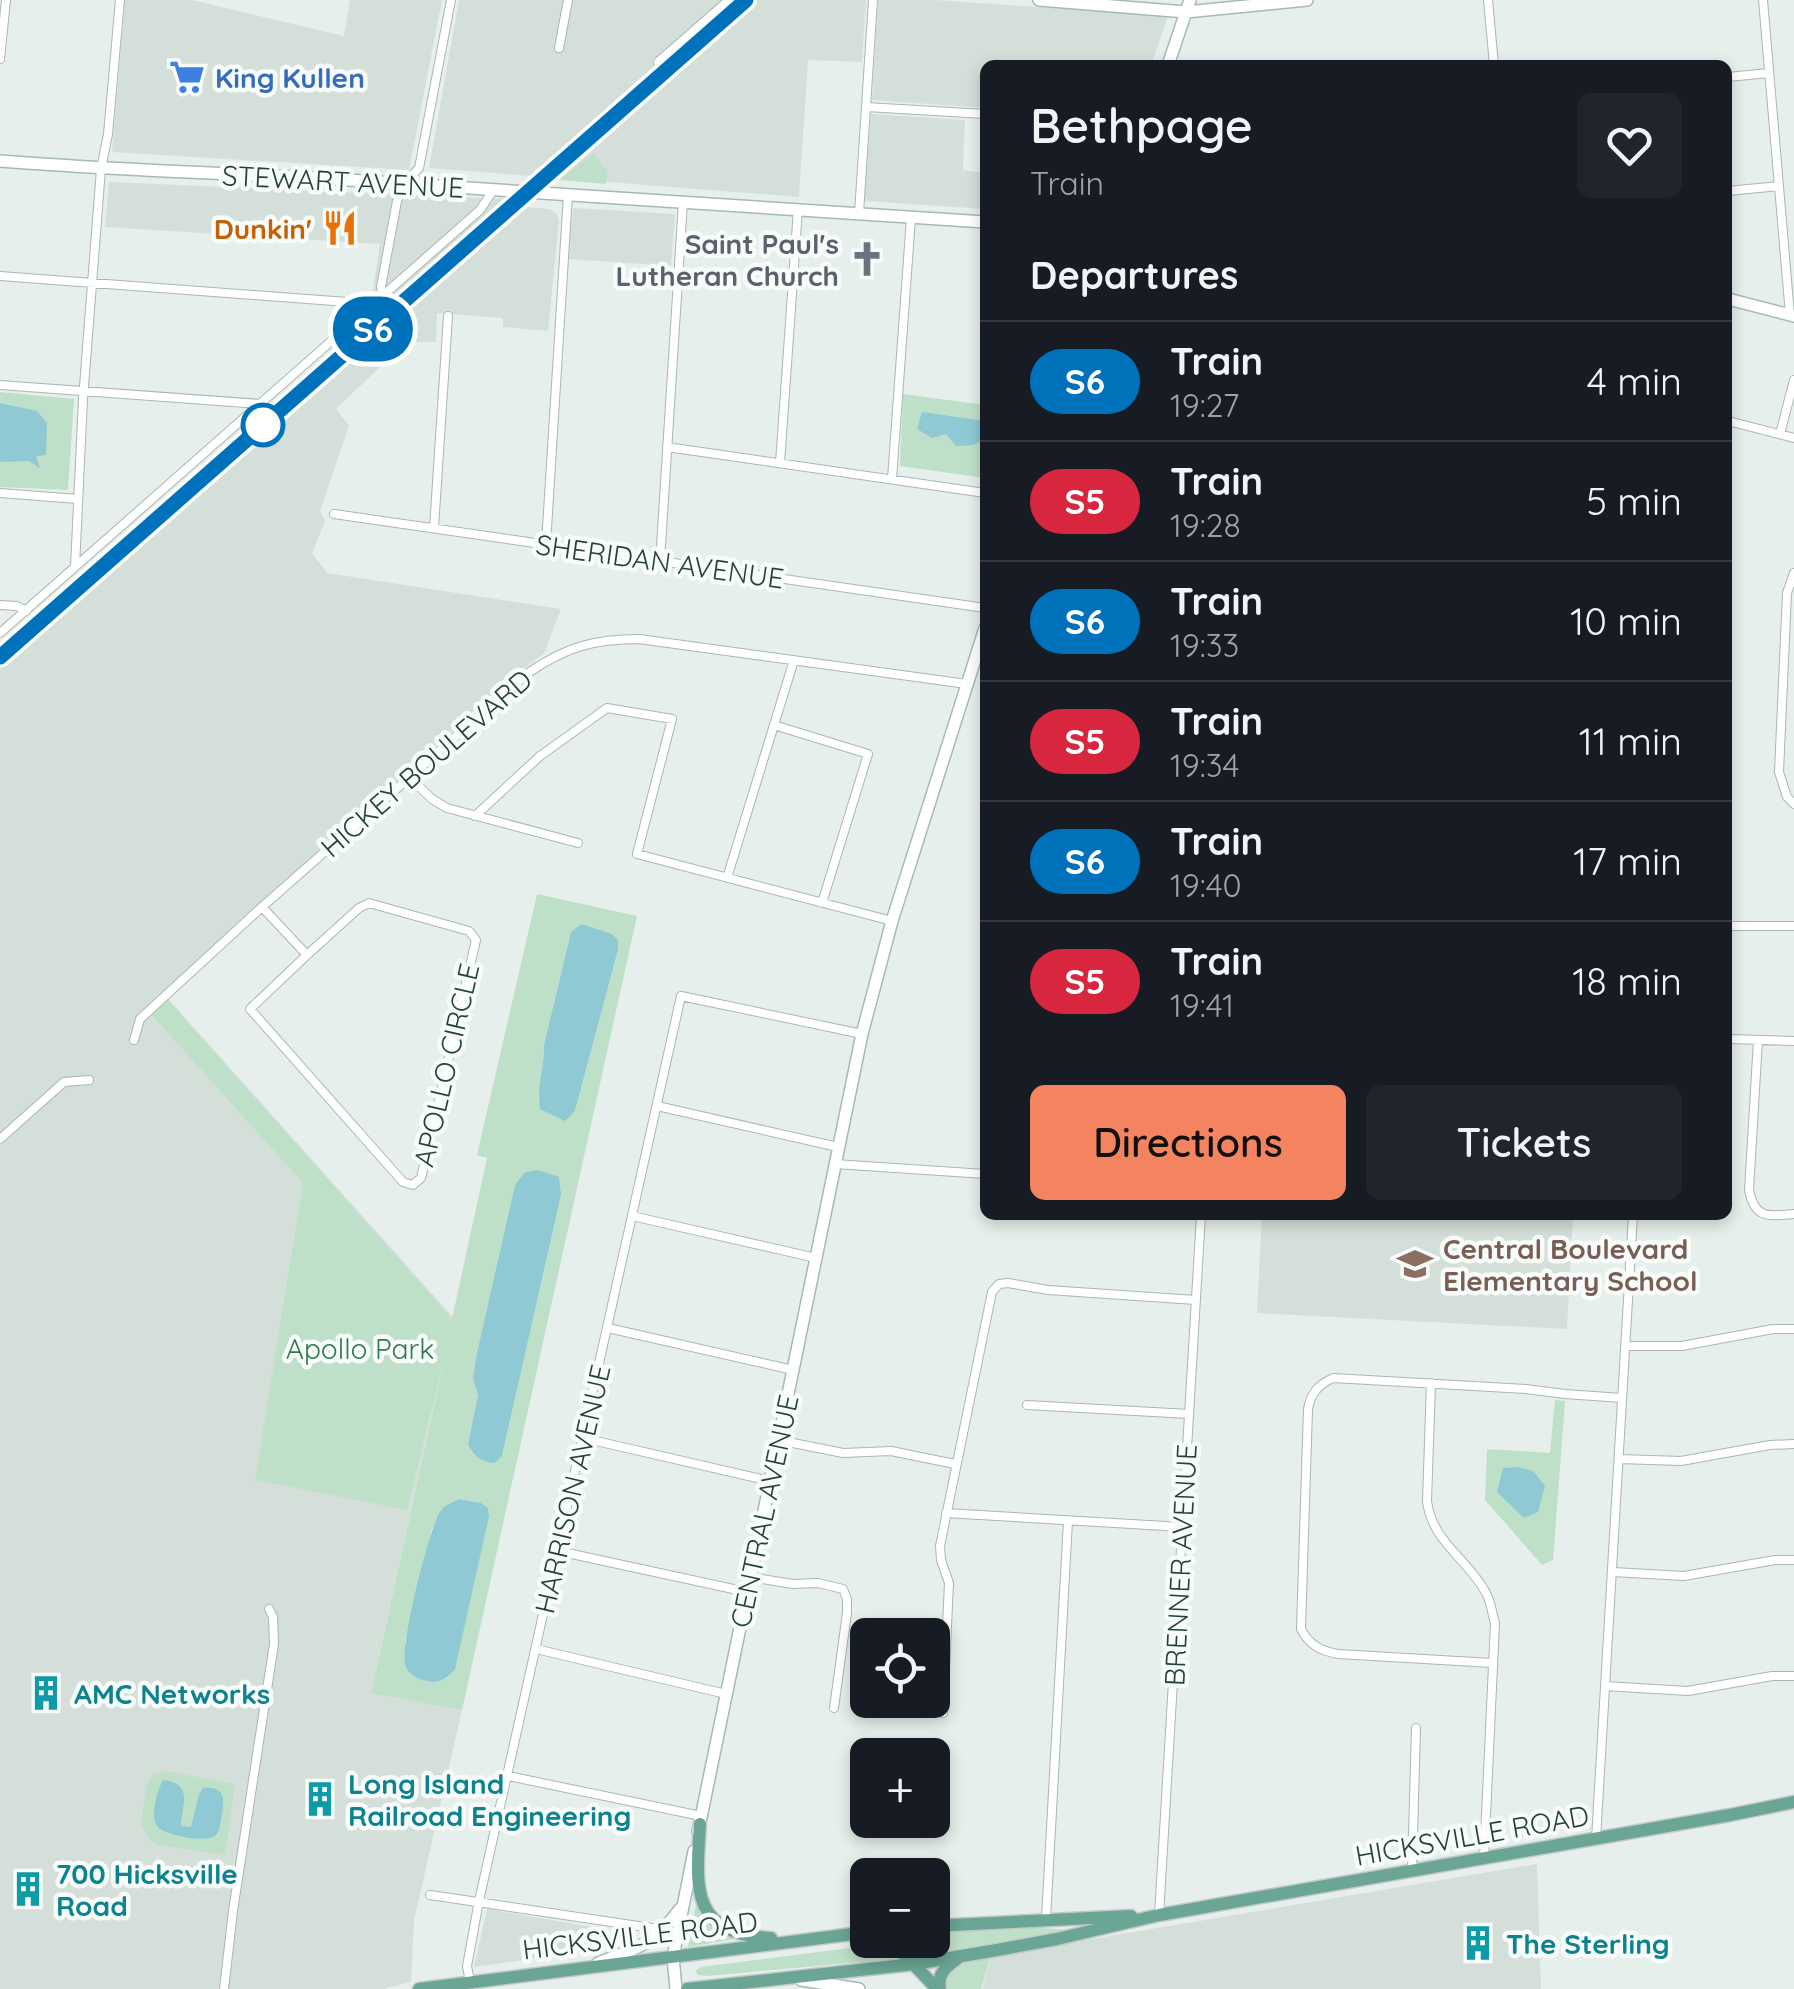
<!DOCTYPE html>
<html lang="en">
<head>
<meta charset="utf-8">
<style>
	body { margin:0; font-family:Quicksand,sans-serif; background:#20242c; color:#f1f3f6; height:100vh; display:flex; flex-direction:column; font-size:38px; white-space:nowrap }
	* { box-sizing:border-box; margin:0 }
	p { font-size:32px; color:#9ea1a6 }
	.icon { flex:none; width:55px; height:55px; fill:none; stroke:currentColor; stroke-width:2; stroke-linecap:round; stroke-linejoin:round }
	.map { position:relative; flex:1; overflow:hidden }
	.sheet { position:absolute; left:980px; top:60px; width:752px; height:1160px; display:flex; flex-direction:column; background:#171b24; border-radius:15px; box-shadow:0 5px 15px #0003 }
	.sheet>* { flex:none }
	.badge { padding:0 20px; border-radius:32px; font-size:35px; line-height:65px }
	.fabs { position:absolute; left:850px; top:1618px; display:grid; gap:20px }
	.fabs a { display:grid; place-items:center; width:100px; height:100px; border-radius:15px; background:#171b24; box-shadow:0 5px 15px #0003; font-size:50px }
	.map>.badge { position:absolute; translate:-50% -50%; box-shadow:0 0 0 5px #fff }
	h2 { padding:0 50px; font-size:38px; line-height:90px }
	.round { display:grid; place-items:center; flex:none; width:105px; height:105px; border-radius:15px; background:#20242c }
	.summary { display:flex; align-items:center; justify-content:space-between; height:170px; padding:0 50px }
	h1 { font-size:48px; font-weight:600; line-height:75px }
	.button { display:flex; gap:20px; margin-top:auto; padding:20px 50px }
	.button a { flex:1; height:115px; border-radius:15px; background:#f4845f; color:#111; font-size:40px; font-weight:600; line-height:115px; text-align:center }
	.button a+a { background:#20242c; color:#f1f3f6 }
	ul { padding:0; list-style:none }
	li { display:flex; align-items:center; gap:30px; height:120px; padding:0 50px; border-top:2px solid #363941 }
	li div { flex:1 }
	li b { display:block; font-size:38px }
	li em { font-style:normal }
	li .badge { min-width:110px; font-weight:700; text-align:center }
	.map>svg:first-child { display:block }
</style>
</head>
<body>
<div class="map">
<svg width="1794" height="1989" viewBox="0 0 1794 1989">
	<rect width="100%" height="100%" fill="#e6efeb"/>
	<!-- built -->
	<path fill="#d4dfda" d="M125,0H192L344,36L350,0H442L409,170L112,152Z
		M459,0H866L862,62L808,60L799,197L429,168Z
		M878,0H935L1168,16L1151,65H985V108L872,100Z
		M871,114L965,120L963,170L985,173V209L864,201Z
		M109,182L507,199L501,205L549,209L556,213L559,220L548,331L503,327V318L437,313L436,342H406L336,409L349,426L320,511L325,521L312,553L327,573L561,609L544,653L508,680L163,993L453,1317L371,1692L462,1710L414,1920L411,1982L383,1989H0V643L369,317L380,244L105,227Z
		M573,208L675,214L671,266L568,259Z
		M1262,1215H1573L1567,1329L1257,1313Z
		M1537,1864L1541,1989H982L991,1956Z
		M487,1909L598,1928L595,1950L474,1967Z"/>
	<!-- green -->
	<path fill="#bfe0c8" fill-rule="evenodd" d="M594,153L607,171L606,184L559,180Z
		M0,392L74,399L68,490L0,487Z
		M903,394L985,405V478L900,466Z
		M537,894L637,916L462,1710L371,1693L443,1364L407,1510L255,1480L303,1183L151,1014L167,999L452,1319L487,1158L477,1155ZM581,924L618,940V950L575,1111L565,1120L538,1100L544,1062V1045L571,932ZM525,1172L561,1195L502,1456L495,1463L468,1444L478,1395L473,1379L515,1185ZM459,1499L481,1503L488,1508L447,1678C427,1685 420,1677 405,1664V1641L432,1529Z
		M1555,1400L1565,1401L1553,1560L1542,1565L1485,1500L1487,1449L1550,1453Z
		M165,1771L231,1783L235,1786L225,1855L157,1844L149,1839L141,1824L146,1786L153,1774Z
		M698,1894L716,1927L735,1939L688,1947Z
		M1029,1927L1069,1930L916,1956L896,1940H932L933,1932Z
		M865,1946L885,1952L893,1959L707,1976L698,1975L695,1971L701,1967Z
		M990,1958L981,1989H945L942,1976L959,1963Z"/>
	<!-- water -->
	<path fill="#8ec9d4" d="M0,403L37,411L47,423L46,455L36,456L40,468L29,461L0,462Z
		M922,412L985,421V437C977,446 968,446 956,446L946,434L932,438L917,429Z
		M581,924L612,934L618,940V950L575,1111L565,1121L540,1109C536,1088 545,1066 544,1045L571,932Z
		M538,1170L559,1177L561,1195L502,1456L495,1463C481,1462 474,1456 468,1444L478,1395L473,1379L476,1358L515,1185L525,1172Z
		M1518,1467L1533,1471L1545,1486L1538,1512L1524,1518L1497,1492L1503,1468Z
		M459,1499L481,1503L488,1508L489,1516L455,1669C451,1673 449,1676 444,1679C431,1686 408,1678 405,1664C400,1645 429,1529 440,1512C444,1505 452,1503 459,1499Z
		M163,1780C194,1784 182,1804 181,1826L191,1827L199,1794L203,1788C228,1786 224,1801 221,1820C220,1824 220,1831 216,1835C207,1844 163,1835 157,1826C150,1815 157,1791 163,1780Z"/>
	<g fill="none" stroke-linecap="round" stroke-linejoin="round">
		<defs>
			<path id="street" d="M1488,0L1494,65
				M1763,0L1790,315
				M559,48L568,0
				M0,59L6,0
				M658,62L729,0
				M1728,77L1769,73
				M866,107L985,114
				M1728,191L1779,186
				M859,213L873,0
				M0,276L374,304
				M384,296L381,287L397,201L404,184L419,168L451,0
				M0,385L261,404
				M1728,421L1794,438
				M1780,434L1794,380
				M667,447L985,493
				M780,463L798,209
				M892,479L911,218
				M0,493L78,499
				M334,514L985,608
				M434,528L448,316
				M546,544L568,194
				M660,561L683,202
				M75,567L83,399L101,169L108,134L120,0
				M1794,573L1787,593L1779,772L1787,797L1794,804
				M0,605L17,606L26,611
				M0,633L480,210L494,189
				M774,725L868,754L822,903
				M409,777L432,799L447,808L578,843
				M475,816L540,756L607,708L672,719L637,854L892,921
				M727,878L794,660
				M262,907L307,955L250,1009L403,1182L413,1185L421,1178L476,940L469,931L369,903L359,908L307,955
				M1728,926H1794
				M1728,1039L1794,1041
				M134,1040L140,1019L262,907L528,673C566,647 594,639 639,639L967,684
				M1758,1040L1749,1190C1755,1220 1769,1216 1794,1214
				M657,1106L838,1147
				M0,1139L64,1082L89,1080
				M835,1164L985,1174
				M632,1216L816,1258
				M608,1328L793,1370
				M1626,1346H1682L1773,1329H1794
				M1431,1383L1427,1501C1432,1542 1468,1559 1486,1593C1491,1602 1492,1613 1495,1623L1484,1858
				M1027,1405L1189,1414
				M583,1438L770,1481
				M778,1440L843,1453L891,1451L955,1464
				M1619,1459L1681,1461L1770,1445L1794,1444
				M946,1513L1182,1527
				M558,1551L747,1592
				M1613,1572L1684,1576L1775,1560H1794
				M750,1577L793,1584L818,1583L843,1589L847,1599V1613L834,1708
				M536,1649L726,1694
				M1492,1663L1338,1654C1321,1651 1309,1645 1301,1629L1308,1409C1311,1393 1318,1385 1333,1378L1526,1389L1565,1394L1622,1398
				M1605,1686L1688,1691L1772,1676H1794
				M943,1713L949,1583L941,1560L940,1546L992,1292L999,1284L1008,1283L1048,1290L1196,1300
				M508,1776L701,1816
				M1596,1839L1633,1215
				M1412,1871L1416,1728
				M430,1895L665,1930
				M1159,1915L1201,1215
				M1046,1919L1068,1521
				M470,1982L467,1966L479,1901L681,996L862,1034
				M224,1989L233,1911L274,1644L273,1617L269,1609"/>
			<path id="secondary" d="M1039,0L1186,12L1307,0
				M1168,65L1190,0
				M0,161C111,170 222,173 334,179C551,193 768,209 985,222
				M1728,299L1794,316
				M698,1832L862,1034L892,921L985,628
				M598,1963C639,1947 652,1946 680,1909
				M801,1980L859,1989
				M676,1989L673,1957L694,1851"/>
			<path id="primary" d="M700,1824C696,1887 689,1934 771,1938
				M932,1926L1131,1916
				M877,1940L900,1950L937,1989
				M419,1989L868,1932
				M687,1989L914,1964L997,1950L1057,1939L1159,1915L1730,1815L1794,1802
				M940,1989C937,1974 946,1967 957,1959"/>
		</defs>
		<!-- street casing -->
		<use href="#street" stroke="#a8b8b2" stroke-width="10"/>
		<!-- secondary casing -->
		<use href="#secondary" stroke="#a4bbb3" stroke-width="14"/>
		<!-- primary casing -->
		<use href="#primary" stroke="#c2cac8" stroke-width="15"/>
		<!-- street -->
		<use href="#street" stroke="#fff" stroke-width="8"/>
		<!-- secondary -->
		<use href="#secondary" stroke="#fff" stroke-width="11"/>
		<!-- primary -->
		<use href="#primary" stroke="#6aa596" stroke-width="12"/>
		<!-- rail -->
		<path stroke="#5f7d75" stroke-width="2.5" stroke-dasharray="20 10" stroke-linecap="butt" d="M0,665L755,0"/>
	</g>
	<g fill="none" stroke-linecap="round" stroke-linejoin="round">
		<defs>
			<path id="line" d="M0,657L746,0"/>
		</defs>
		<!-- line casing -->
		<use href="#line" stroke="#fff" stroke-width="22"/>
		<!-- line -->
		<use href="#line" stroke="#0072bc" stroke-width="15"/>
	</g>
	<!-- icons -->
	<defs>
		<symbol id="supermarket-bare" viewBox="-9 -9 18 18"><path d="M-6-5.5h2.5l.6 2H6L4.5 2H-2.5L-4.4-4H-6ZM-1.5 3.2a1.3 1.3 0 1 0 .1 0ZM3 3.2a1.3 1.3 0 1 0 .1 0Z" fill="#3f7fe0" stroke="#f7fbf9" stroke-width="2.5" paint-order="stroke"/></symbol>
		<symbol id="restaurant-bare" viewBox="-9 -9 18 18"><path d="M-5-6h1v4h1v-4h1v4h1v-4h1v5L-1.5 .5V6h-2V.5L-5-1ZM5-6V6H3V1.5H1.5Q1.5-4 5-6Z" fill="#e8710a" stroke="#f7fbf9" stroke-width="2.5" paint-order="stroke"/></symbol>
		<symbol id="church-bare" viewBox="-9 -9 18 18"><path d="M-1.2-6h2.4v3.5h3.3v2.4h-3.3V6h-2.4V-.1h-3.3v-2.4h3.3Z" fill="#6b7280" stroke="#f7fbf9" stroke-width="2.5" paint-order="stroke"/></symbol>
		<symbol id="school-bare" viewBox="-9 -9 18 18"><path d="M0-5L7-2L0 1L-7-2ZM-4 1L0 2.5L4 1V4Q0 6-4 4Z" fill="#8d6e63" stroke="#f7fbf9" stroke-width="2.5" paint-order="stroke"/></symbol>
		<symbol id="building-bare" viewBox="-9 -9 18 18"><path d="M-4-6H4V6H1V3H-1V6H-4ZM-2.5-4.3h1.7v1.8h-1.7ZM.8-4.3h1.7v1.8H.8ZM-2.5-1h1.7V.8h-1.7ZM.8-1h1.7V.8H.8Z" fill="#0f9aa8" stroke="#f7fbf9" stroke-width="2.5" paint-order="stroke"/></symbol>
	</defs>
	<g fill-rule="evenodd">
		<use href="#supermarket-bare" x="162" y="52" width="50" height="50"/>
		<use href="#restaurant-bare" x="315" y="203" width="50" height="50"/>
		<use href="#church-bare" x="842" y="234" width="50" height="50"/>
		<use href="#school-bare" x="1390" y="1239" width="50" height="50"/>
		<use href="#building-bare" x="21" y="1668" width="50" height="50"/>
		<use href="#building-bare" x="295" y="1774" width="50" height="50"/>
		<use href="#building-bare" x="3" y="1864" width="50" height="50"/>
		<use href="#building-bare" x="1453" y="1918" width="50" height="50"/>
	</g>
	<!-- markers -->
	<circle fill="#fff" stroke="#0072bc" stroke-width="5" cx="263" cy="425" r="20"/>
	<g text-anchor="middle" dominant-baseline="central" stroke-width="9" stroke-linejoin="round" paint-order="stroke">
		<!-- shop labels -->
		<g font-size="28" font-weight="bold" fill="#366cbe" stroke="#f7fbf9" text-anchor="start">
			<text x="215" y="77">King Kullen</text>
		</g>
		<!-- street labels -->
		<g font-size="28" fill="#24423a" stroke="#f7fbf9">
			<text transform="translate(343 181) rotate(3)">STEWART AVENUE</text>
			<text transform="translate(660 561) rotate(8)">SHERIDAN AVENUE</text>
			<text transform="translate(426 763) rotate(-41)">HICKEY BOULEVARD</text>
			<text transform="translate(446 1065) rotate(-77)">APOLLO CIRCLE</text>
			<text transform="translate(572 1489) rotate(-77)">HARRISON AVENUE</text>
			<text transform="translate(764 1511) rotate(-78)">CENTRAL AVENUE</text>
			<text transform="translate(1180 1565) rotate(-87)">BRENNER AVENUE</text>
			<text transform="translate(1472 1835) rotate(-10)">HICKSVILLE ROAD</text>
			<text transform="translate(640 1935) rotate(-7)">HICKSVILLE ROAD</text>
		</g>
		<!-- food labels -->
		<g font-size="28" font-weight="bold" fill="#c56008" stroke="#f7fbf9" text-anchor="end">
			<text x="312" y="228">Dunkin'</text>
		</g>
		<!-- worship labels -->
		<g font-size="28" font-weight="bold" fill="#5b616d" stroke="#f7fbf9" text-anchor="end">
			<text x="839" y="243">Saint Paul's<tspan x="839" dy="32">Lutheran Church</tspan></text>
		</g>
		<!-- education labels -->
		<g font-size="28" font-weight="bold" fill="#785e54" stroke="#f7fbf9" text-anchor="start">
			<text x="1443" y="1248">Central Boulevard<tspan x="1443" dy="32">Elementary School</tspan></text>
		</g>
		<!-- park labels -->
		<g font-size="28" fill="#2d7a4b" stroke="#f7fbf9">
			<text x="360" y="1348">Apollo Park</text>
		</g>
		<!-- culture labels -->
		<g font-size="28" font-weight="bold" fill="#0d838f" stroke="#f7fbf9" text-anchor="start">
			<text x="74" y="1693">AMC Networks</text>
			<text x="348" y="1783">Long Island<tspan x="348" dy="32">Railroad Engineering</tspan></text>
			<text x="56" y="1873">700 Hicksville<tspan x="56" dy="32">Road</tspan></text>
			<text x="1506" y="1943">The Sterling</text>
		</g>
	</g>
</svg>
<div class="fabs">
<a><svg class="icon" aria-label="locate" viewBox="0 0 24 24"><circle cx="12" cy="12" r="6"/><path d="M12 2v4M12 18v4M2 12h4M18 12h4"/></svg></a>
<a>+</a>
<a>−</a>
</div>
<b class="badge" style="left:373px;top:329px;background:#0072bc;color:#fff">S6</b>
<section class="sheet">
<div class="summary"><div><h1>Bethpage</h1><p>Train</p></div><a class="round"><svg class="icon" aria-label="heart" viewBox="0 0 24 24"><path d="M12 20l-8-8c-3-5 5-10 8-4 3-6 11-1 8 4z"/></svg></a></div>
<h2>Departures</h2>
<ul>
<li><span class="badge" style="background:#0072bc;color:#fff">S6</span><div><b>Train</b><p>19:27</p></div><em>4 min</em></li>
<li><span class="badge" style="background:#d7263d;color:#fff">S5</span><div><b>Train</b><p>19:28</p></div><em>5 min</em></li>
<li><span class="badge" style="background:#0072bc;color:#fff">S6</span><div><b>Train</b><p>19:33</p></div><em>10 min</em></li>
<li><span class="badge" style="background:#d7263d;color:#fff">S5</span><div><b>Train</b><p>19:34</p></div><em>11 min</em></li>
<li><span class="badge" style="background:#0072bc;color:#fff">S6</span><div><b>Train</b><p>19:40</p></div><em>17 min</em></li>
<li><span class="badge" style="background:#d7263d;color:#fff">S5</span><div><b>Train</b><p>19:41</p></div><em>18 min</em></li>
</ul>
<div class="button"><a>Directions</a><a>Tickets</a></div>
</section>
</div>
</body>
</html>
